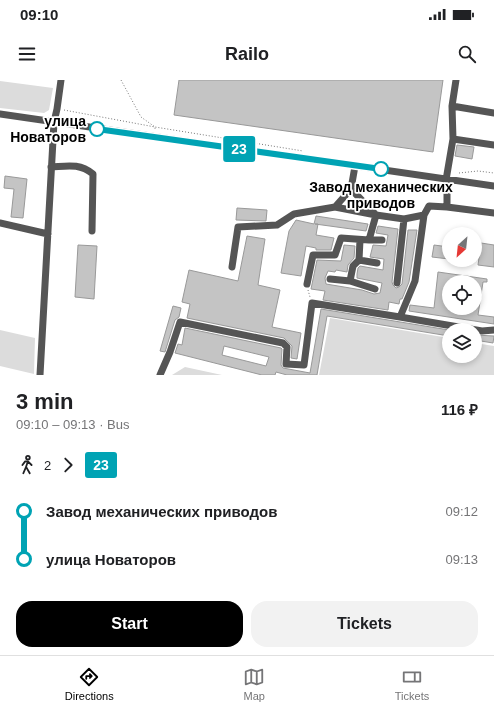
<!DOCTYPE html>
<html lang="en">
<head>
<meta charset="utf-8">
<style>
	body { margin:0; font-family:Arial,sans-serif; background:#f2f2f2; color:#202124; height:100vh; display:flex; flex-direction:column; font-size:15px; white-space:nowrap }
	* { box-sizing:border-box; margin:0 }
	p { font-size:13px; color:#757577 }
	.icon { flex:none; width:22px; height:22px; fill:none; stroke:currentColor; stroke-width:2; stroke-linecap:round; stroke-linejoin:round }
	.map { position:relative; height:295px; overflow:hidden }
	.details { display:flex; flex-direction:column; background:#fff; flex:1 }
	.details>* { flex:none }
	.badge { padding:0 8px; border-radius:3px; font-size:14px; line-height:26px }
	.needle { width:26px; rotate:207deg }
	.tools { position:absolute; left:442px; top:147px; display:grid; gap:8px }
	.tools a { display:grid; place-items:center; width:40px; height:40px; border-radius:50%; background:#fff; box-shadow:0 2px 6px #0003; font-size:20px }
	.map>.badge { position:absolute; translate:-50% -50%; box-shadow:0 0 0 2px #fff }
	.legs { display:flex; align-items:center; gap:6px; height:44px; padding:0 16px; font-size:13px }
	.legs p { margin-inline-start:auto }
	.head { display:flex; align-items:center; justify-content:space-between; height:68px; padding:0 16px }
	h1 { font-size:22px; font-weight:600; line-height:30px }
	.button { display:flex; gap:8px; margin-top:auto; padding:8px 16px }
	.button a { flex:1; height:46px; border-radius:16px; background:#000; color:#fff; font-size:16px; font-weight:600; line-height:46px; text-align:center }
	.button a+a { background:#f2f2f2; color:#202124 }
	ul { padding:0 16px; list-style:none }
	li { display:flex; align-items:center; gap:14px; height:48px; font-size:15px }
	li i { display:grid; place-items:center; width:6px; height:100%; margin:0 5px; background:currentColor }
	li i::after { content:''; width:10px; height:10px; margin:-5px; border:3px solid; border-radius:50%; background:#fff }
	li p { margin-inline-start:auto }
	li:first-child i { background:linear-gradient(#0000 50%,currentColor 0) }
	li:last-child i { background:linear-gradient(currentColor 50%,#0000 0) }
	.status { display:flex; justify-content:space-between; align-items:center; height:28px; padding:0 20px; background:#fff; direction:ltr }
	.status svg { height:11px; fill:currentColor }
	header { display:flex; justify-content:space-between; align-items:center; height:52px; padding:0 16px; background:#fff; font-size:18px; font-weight:600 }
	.menu { display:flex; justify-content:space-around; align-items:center; height:56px; border-top:1px solid #e0e0e0; background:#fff; font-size:11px; color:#757577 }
	.menu a { display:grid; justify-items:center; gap:2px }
	.menu .current { color:#000 }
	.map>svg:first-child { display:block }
</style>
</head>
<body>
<div class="status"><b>09:10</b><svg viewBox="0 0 49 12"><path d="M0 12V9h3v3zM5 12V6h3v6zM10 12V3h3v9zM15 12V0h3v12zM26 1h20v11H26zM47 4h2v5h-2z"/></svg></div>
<header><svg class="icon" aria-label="menu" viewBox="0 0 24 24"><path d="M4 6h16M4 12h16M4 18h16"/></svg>Railo<svg class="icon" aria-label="search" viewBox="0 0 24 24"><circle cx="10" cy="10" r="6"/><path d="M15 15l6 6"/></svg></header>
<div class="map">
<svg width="494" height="295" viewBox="0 0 494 295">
	<rect width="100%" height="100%" fill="#fff"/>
	<!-- green -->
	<path fill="#dcdcdc" d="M0,1L53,8L49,30L44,33L0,28Z
		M330,238L449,258V276H475V263L494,266V295H319Z
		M0,250L35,258L34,294L0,286Z
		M185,287L222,295H172Z"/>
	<!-- building -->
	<path fill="#c4c4c4" stroke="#999" fill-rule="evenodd" d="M179,0H443L433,72L174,35Z
		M457,65L474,67L472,79L455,76Z
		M5,96L27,99L23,138L11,137L14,109L4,108Z
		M237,128L267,130L266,141L236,140Z
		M316,136L368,144L366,151L315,144H318L316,155L334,158L331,170H316V168L306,166L301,196L281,193L289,151L296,140L314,144Z
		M378,146L398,149L392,202L393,205L396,208L399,207L402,204L408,150H417L409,202L402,219H400L399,224L389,222L388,230L323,220L325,211L311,209L317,180L341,181L344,165L355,166L354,178L348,185L347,192L336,190L335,192L328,191L325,198L326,204L362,210L374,214L380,213L382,203L357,198V194L358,188L360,186L383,190L384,179L370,177L373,165L386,166L388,155L376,153Z
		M247,156L265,159L258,205L280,210L272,247L301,253L297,279L291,278L292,266L284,258L187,238L190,224L182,222L189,190L238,201Z
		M481,163L494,165V187L478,185Z
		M78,165L97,166L94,219L75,217Z
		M434,165L449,167V179L432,177Z
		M438,192L487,199V202H483L478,235L494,237V244L409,231L410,225L434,228ZM449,202H475V228H449Z
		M173,226L181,228L179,237L175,240L165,272L160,271Z
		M321,229L449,250V256L327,236L317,295H287L276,292L275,295H262L175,273L178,264L182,265L185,248L281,268L282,269L281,285L283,288L310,293ZM224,266L269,277L266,286L222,275Z
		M475,255L494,256L493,263L475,260Z"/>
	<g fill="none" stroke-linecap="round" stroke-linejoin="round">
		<!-- path -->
		<path stroke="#777" stroke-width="1" stroke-dasharray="1 2" stroke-linecap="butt" d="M121,0L141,37L155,47V49
			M64,30L155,47L303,71
			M459,93L478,91L494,93
			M308,210L310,217"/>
		<!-- minor -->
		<path stroke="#555" stroke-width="7" d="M456,0L452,26L453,59L446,100L447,106V127L494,133
			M452,26L494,33
			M0,34L494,106
			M453,59L494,65
			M355,86L351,109L376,135L404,139L424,135
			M51,87C68,86 79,83 93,94L92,151
			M0,143L48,154
			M360,160L359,180L353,186L350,201L375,209
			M369,160H382
			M359,180L377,183
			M232,187L238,147L277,145L294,134L335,127L351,109
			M330,199L350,201
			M397,203L404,139
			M307,204L313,175H335L341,158L369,160L376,135L335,127
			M400,237L482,251L494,250
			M40,295L54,42L57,29L61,0
			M160,295L170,272L180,242L283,263L287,267L286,284L304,285L312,223L400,237L415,201L424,135L429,126L447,127"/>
	</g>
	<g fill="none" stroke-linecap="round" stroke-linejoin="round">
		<defs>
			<path id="line-1" d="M97,49L381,89"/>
		</defs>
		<!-- line-1 casing -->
		<use href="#line-1" stroke="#fff" stroke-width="9"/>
		<!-- line-1 -->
		<use href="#line-1" stroke="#00a3b4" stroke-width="6"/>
	</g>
	<!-- markers -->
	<g fill="#fff" stroke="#00a3b4" stroke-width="2">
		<circle cx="97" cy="49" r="7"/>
		<circle cx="381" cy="89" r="7"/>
	</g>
	<g text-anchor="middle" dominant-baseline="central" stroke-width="3.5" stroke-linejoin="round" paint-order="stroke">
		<!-- stop labels -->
		<g font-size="14" font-weight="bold" fill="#000" stroke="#fff" text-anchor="end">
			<text x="86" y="41">улица<tspan x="86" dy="16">Новаторов</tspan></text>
			<text x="381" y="107" text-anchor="middle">Завод механических<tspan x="381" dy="16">приводов</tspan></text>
		</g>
	</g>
</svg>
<div class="tools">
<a><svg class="needle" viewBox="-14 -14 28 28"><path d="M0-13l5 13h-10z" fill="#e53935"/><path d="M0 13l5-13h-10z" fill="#757577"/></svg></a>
<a><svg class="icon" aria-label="locate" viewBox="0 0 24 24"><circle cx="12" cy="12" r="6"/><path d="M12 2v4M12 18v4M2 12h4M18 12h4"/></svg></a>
<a><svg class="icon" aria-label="layers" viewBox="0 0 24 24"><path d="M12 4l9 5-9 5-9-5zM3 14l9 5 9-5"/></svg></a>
</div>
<b class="badge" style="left:239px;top:69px;background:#00a3b4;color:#fff">23</b>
</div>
<section class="details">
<div class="head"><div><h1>3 min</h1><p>09:10 – 09:13 · Bus</p></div><b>116 ₽</b></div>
<div class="legs"><svg class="icon" aria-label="walk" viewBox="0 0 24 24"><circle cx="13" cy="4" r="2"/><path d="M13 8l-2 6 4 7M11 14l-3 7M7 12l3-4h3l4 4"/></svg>2<svg class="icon" aria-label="forward" viewBox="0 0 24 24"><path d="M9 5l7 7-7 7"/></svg><b class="badge" style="background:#00a3b4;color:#fff">23</b></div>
<ul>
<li><i style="color:#00a3b4"></i><b>Завод механических приводов</b><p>09:12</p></li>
<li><i style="color:#00a3b4"></i><b>улица Новаторов</b><p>09:13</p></li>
</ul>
<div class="button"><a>Start</a><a>Tickets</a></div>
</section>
<nav class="menu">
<a class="current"><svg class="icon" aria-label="directions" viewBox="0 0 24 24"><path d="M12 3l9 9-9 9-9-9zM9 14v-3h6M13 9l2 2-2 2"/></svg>Directions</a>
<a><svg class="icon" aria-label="map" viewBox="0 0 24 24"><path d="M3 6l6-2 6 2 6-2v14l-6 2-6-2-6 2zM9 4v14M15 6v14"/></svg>Map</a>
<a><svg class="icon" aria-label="tickets" viewBox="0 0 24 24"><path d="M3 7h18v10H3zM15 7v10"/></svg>Tickets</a>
</nav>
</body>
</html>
